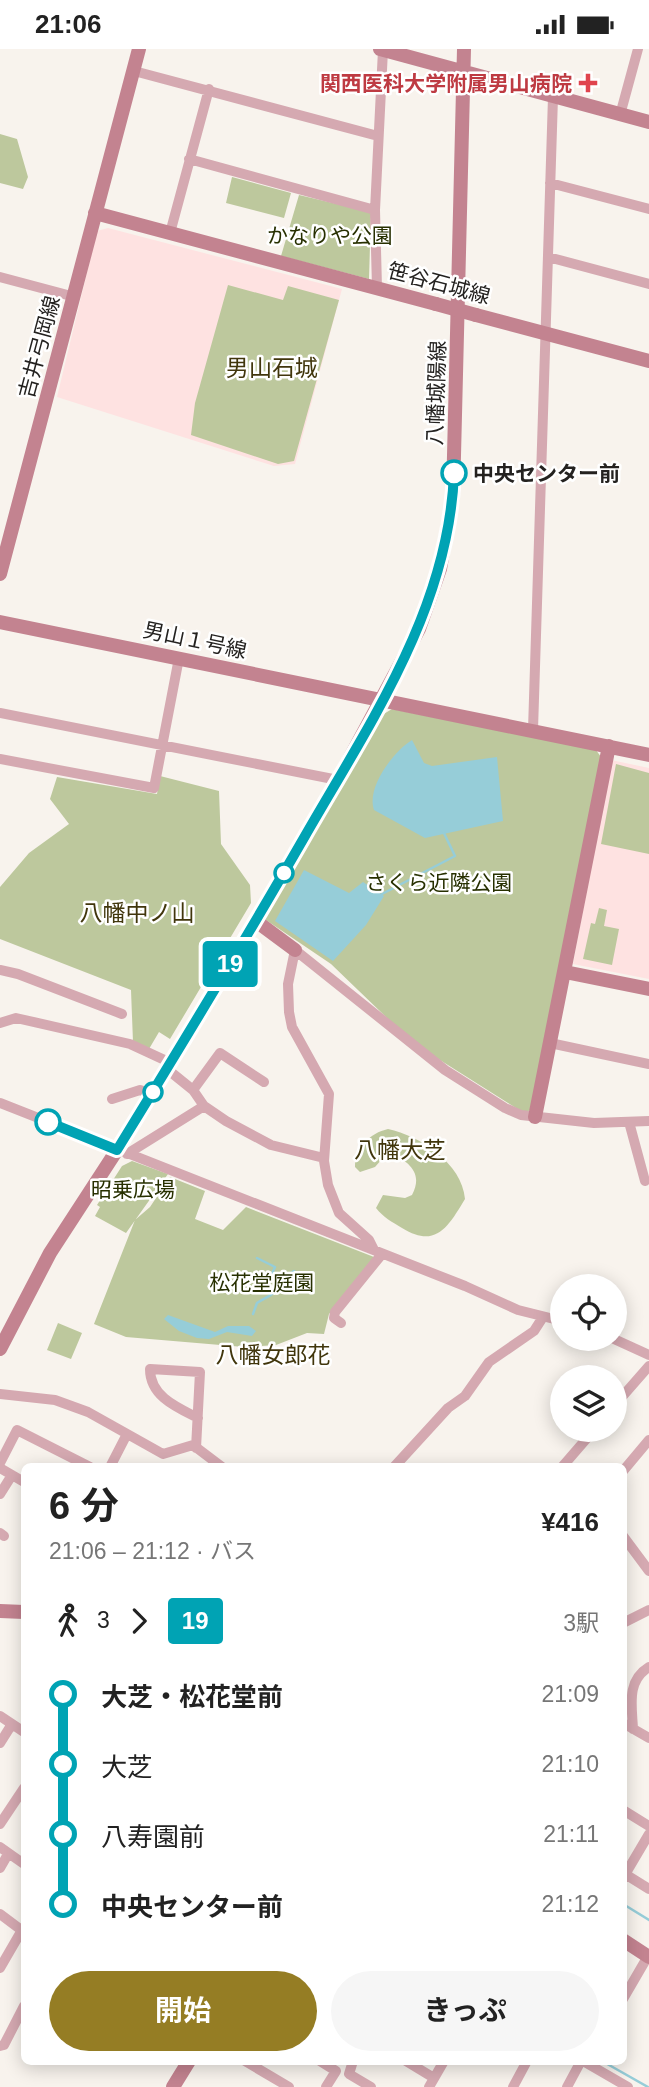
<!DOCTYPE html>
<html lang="ja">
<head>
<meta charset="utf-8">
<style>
	body { margin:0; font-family:Helvetica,"Noto Sans JP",sans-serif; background:#f6f6f6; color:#222; height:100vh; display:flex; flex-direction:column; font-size:26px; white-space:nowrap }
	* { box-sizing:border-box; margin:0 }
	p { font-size:23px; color:#767676 }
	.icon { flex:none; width:38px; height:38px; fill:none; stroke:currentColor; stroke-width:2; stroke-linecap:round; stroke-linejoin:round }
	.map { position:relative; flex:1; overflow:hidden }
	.panel { position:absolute; left:21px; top:1414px; width:606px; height:602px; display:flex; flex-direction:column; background:#fff; border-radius:10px; box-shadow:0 4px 18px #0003 }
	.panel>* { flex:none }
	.badge { padding:0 14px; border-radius:5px; font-size:24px; line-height:46px }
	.controls { position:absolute; left:550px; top:1225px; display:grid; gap:14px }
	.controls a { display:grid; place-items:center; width:77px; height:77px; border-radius:50%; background:#fff; box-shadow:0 4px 18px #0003; font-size:35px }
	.map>.badge { position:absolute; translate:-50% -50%; box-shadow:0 0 0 4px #fff }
	.legs { display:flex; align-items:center; gap:10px; height:77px; padding:0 28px; font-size:23px }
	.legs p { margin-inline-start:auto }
	.summary { display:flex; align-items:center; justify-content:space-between; height:119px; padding:0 28px }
	h1 { font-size:38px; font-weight:700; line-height:52px }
	.cta { display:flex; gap:14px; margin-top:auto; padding:14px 28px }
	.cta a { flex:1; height:80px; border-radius:42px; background:#957d24; color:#fff; font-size:28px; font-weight:700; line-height:80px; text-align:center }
	.cta a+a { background:#f6f6f6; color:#222 }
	ul { padding:0 28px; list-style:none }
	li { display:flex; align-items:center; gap:24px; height:70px; font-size:26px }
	li i { display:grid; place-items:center; width:10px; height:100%; margin:0 9px; background:currentColor }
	li i::after { content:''; width:18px; height:18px; margin:-9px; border:5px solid; border-radius:50%; background:#fff }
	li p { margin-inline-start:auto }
	li:first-child i { background:linear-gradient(#0000 50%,currentColor 0) }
	li:last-child i { background:linear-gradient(currentColor 50%,#0000 0) }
	.status { display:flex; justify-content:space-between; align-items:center; height:49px; padding:0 35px; background:#fff; direction:ltr }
	.status svg { height:19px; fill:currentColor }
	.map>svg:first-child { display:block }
</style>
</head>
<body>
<div class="status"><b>21:06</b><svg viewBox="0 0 49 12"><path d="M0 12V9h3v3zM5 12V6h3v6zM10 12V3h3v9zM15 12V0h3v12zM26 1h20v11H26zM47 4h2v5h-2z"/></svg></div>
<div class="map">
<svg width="649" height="2038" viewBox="0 0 649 2038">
	<rect width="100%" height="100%" fill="#f8f3ed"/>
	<!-- education -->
	<path fill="#fee2e1" d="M108,179L342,240L295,415L274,417L57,348L97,182Z
		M611,711L649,719V930L573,915Z"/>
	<!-- green -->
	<path fill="#bdc89d" d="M0,85L17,90L28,128L23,140L0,134Z
		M232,128L291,144L284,169L226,154Z
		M299,146L371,163L369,230L281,207Z
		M228,236L283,251L288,237L339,251L294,412L278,415L191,386L195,354Z
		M392,660L596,701L601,708L533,1060L524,1064L413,994L331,915L263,869L382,666Z
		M616,715L649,724V805L601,795Z
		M160,727L219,742L221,795L250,836L251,854L170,990L159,983L149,1000L133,993L131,941L0,890V838L29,804L69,775L50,750L57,728L157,745Z
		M599,859L607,861L604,877L619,880L612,916L583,910L591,874L595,875Z
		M388,1080C420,1087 462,1114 465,1150C448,1178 436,1200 402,1179C392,1173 383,1168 376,1159L383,1146L405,1149L412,1146C424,1123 408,1113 389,1102L375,1118L360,1123L355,1118C355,1099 370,1084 388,1080Z
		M132,1112L168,1125L126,1184L95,1167L100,1158L97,1156L122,1117Z
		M170,1128L205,1142L195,1170L223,1181L246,1158L374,1208L329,1265L324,1285L307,1284L276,1296L244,1298L126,1288L94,1275L135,1171L150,1158Z
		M58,1274L82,1284L71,1310L47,1301Z"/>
	<!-- water -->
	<path fill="#96cdd8" d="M412,691L424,714L432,717L497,708L503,772L425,789L374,761C366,738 394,702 412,691Z
		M304,821L349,844L363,833L384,847L366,876L333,912L275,872Z
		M168,1266L215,1283L228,1277H249L256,1282L252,1287L227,1283L209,1290L197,1289L179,1282L164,1270Z"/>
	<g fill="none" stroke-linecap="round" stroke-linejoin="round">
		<!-- stream -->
		<path stroke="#96cdd8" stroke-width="2.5" d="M382,845L455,807L443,782
			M287,1242L285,1229L294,1222
			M253,1265L257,1254C267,1247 281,1245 276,1230L271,1227L275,1218L257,1209
			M623,1855L649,1871
			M602,2012L648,2038"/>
		<!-- street -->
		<path stroke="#d5a9b1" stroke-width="10" d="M134,22L378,87
			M620,66L638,0
			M189,110L375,161
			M550,134L649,160
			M170,184L209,40
			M548,208L649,235
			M0,228L75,248
			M377,239L375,161L383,1
			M0,664L338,731
			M533,681L553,48
			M0,710L154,739L179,609
			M0,921L18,925L122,965
			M0,974L16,969L130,995L171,1014
			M550,994L649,1015
			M167,1020L193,1041L204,1057L226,1072L271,1096L324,1109
			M193,1041L220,1004L264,1033
			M112,1050L140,1041L152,1045
			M0,1054L465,1237L518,1261L562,1272
			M629,1073L645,1132
			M127,1105L204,1057
			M374,1201L369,1191L339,1164L328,1136L324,1112L329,1045L292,978L289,963L288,935L295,901L445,1021L505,1059L521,1066L594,1074L649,1072
			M341,1274L334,1269L335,1263L382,1205
			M614,1290L649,1306
			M0,1345L55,1351L88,1363L163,1405L193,1396L222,1418
			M614,1357L649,1317
			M196,1399L200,1323L150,1320C150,1347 176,1358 198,1369
			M0,1414L17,1381L90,1418
			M110,1418L127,1385
			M394,1418L448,1359L465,1347L489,1313L534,1282L543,1268
			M562,1418L594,1381
			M0,1419L24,1433
			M623,1422L649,1391
			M0,1445L12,1426
			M0,1484L4,1487
			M623,1487L649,1522
			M623,1574L649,1561
			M0,1667L24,1683
			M623,1674L649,1689
			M633,1680C632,1657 626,1632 649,1618
			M0,1694L12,1675
			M623,1761L649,1777
			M0,1775L24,1739
			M0,1798L24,1815
			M0,1819L8,1805
			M625,1825L649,1840
			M623,1829L649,1785
			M0,1865L24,1883
			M0,1919L22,1881
			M623,1950L648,1907
			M0,1997L4,1996L24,1957
			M245,2012L289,2038
			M320,2012L336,2022L326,2038
			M353,2012L349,2025L371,2038
			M406,2012L434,2029
			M583,2012L628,2038
			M429,2038L444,2012
			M513,2038L527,2012
			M567,2038L581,2012"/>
		<!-- secondary -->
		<path stroke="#c38390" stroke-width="14" d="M380,0L649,73
			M95,164L436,255
			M476,266L649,312
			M0,525L139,0
			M0,573L649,706
			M256,872L295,901
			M565,923L649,940
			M535,1068L609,697
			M0,1300L50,1204L117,1101L256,872L338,731L419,580L440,520L453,447L464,0
			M0,1562L24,1563
			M623,1891L649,1908
			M173,2038L189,2012"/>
		<!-- secondary-bridge -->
		<path stroke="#c38390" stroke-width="14" d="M436,255L476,266"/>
	</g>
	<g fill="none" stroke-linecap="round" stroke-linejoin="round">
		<defs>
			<path id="line-1" d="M48,1073L117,1101C181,997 244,893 305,787C370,674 449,559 454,424"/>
		</defs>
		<!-- line-1 casing -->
		<use href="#line-1" stroke="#fff" stroke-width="16"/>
		<!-- line-1 -->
		<use href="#line-1" stroke="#00a3b4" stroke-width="10"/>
	</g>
	<!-- markers -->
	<path fill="#e0444e" stroke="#fff" stroke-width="2.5" d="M584.5 23.5h7v7h7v7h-7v7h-7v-7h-7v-7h7z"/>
	<g fill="#fff" stroke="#00a3b4" stroke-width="3.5">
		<circle cx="454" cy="424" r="12"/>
		<circle cx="284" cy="824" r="9"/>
		<circle cx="153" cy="1043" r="9"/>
		<circle cx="48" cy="1073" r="12"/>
	</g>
	<g text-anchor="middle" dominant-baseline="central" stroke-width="5" stroke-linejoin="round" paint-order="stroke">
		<!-- health labels -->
		<g font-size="21" font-weight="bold" fill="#be3a42" stroke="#fff" text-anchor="end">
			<text x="572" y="34">関西医科大学附属男山病院</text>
		</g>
		<!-- park labels -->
		<g font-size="21" fill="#273000" stroke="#fff">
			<text x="330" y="186">かなりや公園</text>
			<text x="439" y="833">さくら近隣公園</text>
			<text x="133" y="1140">昭乗広場</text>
			<text x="262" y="1233">松花堂庭園</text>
		</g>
		<!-- street labels -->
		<g font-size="21" fill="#242220" stroke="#fff">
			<text transform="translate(439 234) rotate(15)">笹谷石城線</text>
			<text transform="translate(39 298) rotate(-75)">吉井弓岡線</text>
			<text transform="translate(436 344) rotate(-88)">八幡城陽線</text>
			<text transform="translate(195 591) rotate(12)">男山１号線</text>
		</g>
		<!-- stop labels -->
		<g font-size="21" font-weight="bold" fill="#242220" stroke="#fff" text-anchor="start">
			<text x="473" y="424">中央センター前</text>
		</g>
		<!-- neighbourhood labels -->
		<g font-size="23" fill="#41360c" stroke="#fff">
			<text x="272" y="319">男山石城</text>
			<text x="137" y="864">八幡中ノ山</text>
			<text x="400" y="1101">八幡大芝</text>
			<text x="273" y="1306">八幡女郎花</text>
		</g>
	</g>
</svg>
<div class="controls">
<a><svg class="icon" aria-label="locate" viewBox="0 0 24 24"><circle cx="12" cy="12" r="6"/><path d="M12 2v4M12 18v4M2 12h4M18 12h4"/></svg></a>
<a><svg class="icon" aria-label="layers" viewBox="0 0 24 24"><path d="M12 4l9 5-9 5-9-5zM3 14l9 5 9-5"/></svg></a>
</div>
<b class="badge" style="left:230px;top:915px;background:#00a3b4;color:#fff">19</b>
<section class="panel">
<div class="summary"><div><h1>6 分</h1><p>21:06 – 21:12 · バス</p></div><b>¥416</b></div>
<div class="legs"><svg class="icon" aria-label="walk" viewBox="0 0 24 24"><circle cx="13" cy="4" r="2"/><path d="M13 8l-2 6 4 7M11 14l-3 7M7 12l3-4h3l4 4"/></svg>3<svg class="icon" aria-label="forward" viewBox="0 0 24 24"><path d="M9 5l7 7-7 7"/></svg><b class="badge" style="background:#00a3b4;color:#fff">19</b><p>3駅</p></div>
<ul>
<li><i style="color:#00a3b4"></i><b>大芝・松花堂前</b><p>21:09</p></li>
<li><i style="color:#00a3b4"></i><span>大芝</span><p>21:10</p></li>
<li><i style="color:#00a3b4"></i><span>八寿園前</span><p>21:11</p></li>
<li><i style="color:#00a3b4"></i><b>中央センター前</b><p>21:12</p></li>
</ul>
<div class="cta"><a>開始</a><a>きっぷ</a></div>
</section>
</div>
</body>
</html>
